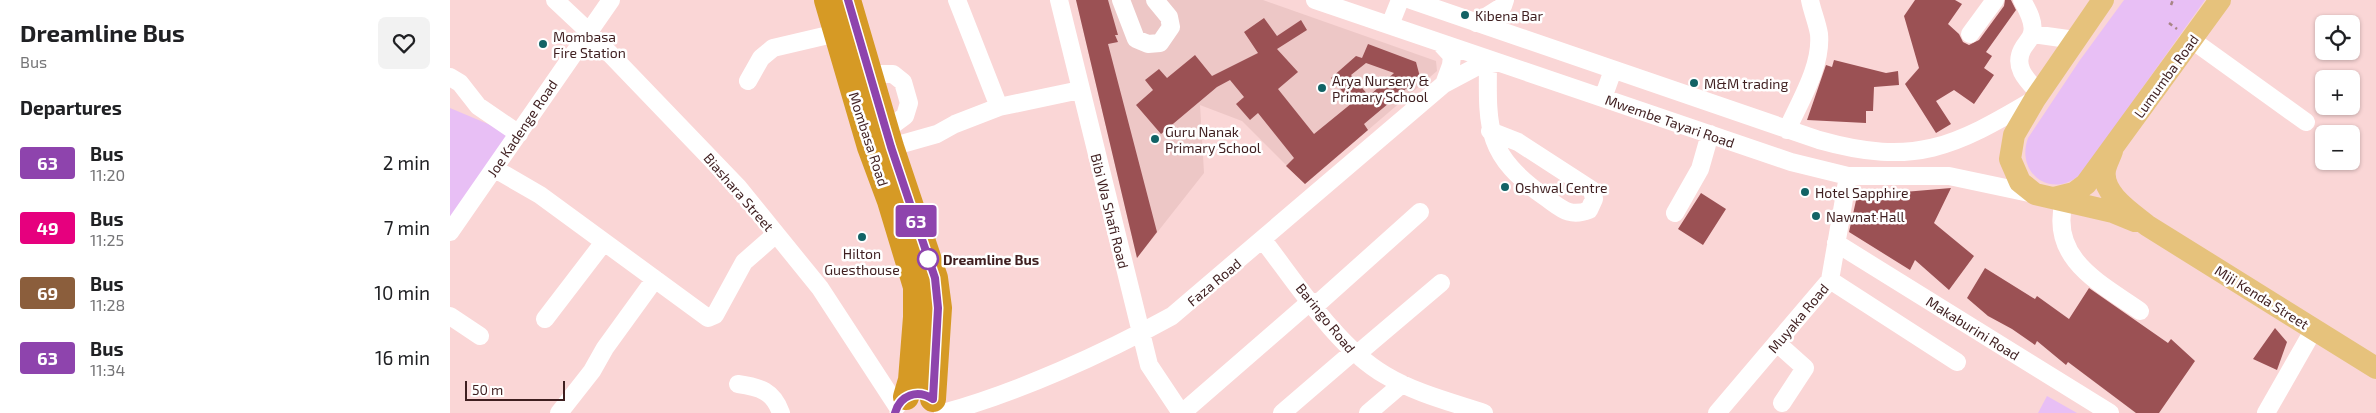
<!DOCTYPE html>
<html lang="en">
<head>
<meta charset="utf-8">
<style>
	body { margin:0; font-family:"Exo 2",sans-serif; background:#f2f2f2; color:#202124; height:100vh; display:flex; flex-direction:column; font-size:19px; white-space:nowrap }
	* { box-sizing:border-box; margin:0 }
	p { font-size:16px; color:#757577 }
	.icon { flex:none; width:28px; height:28px; fill:none; stroke:currentColor; stroke-width:2; stroke-linecap:round; stroke-linejoin:round }
	.map { position:relative; flex:1; overflow:hidden }
	.details { display:flex; flex-direction:column; background:#fff; width:450px }
	.details>* { flex:none }
	.badge { padding:0 10px; border-radius:4px; font-size:18px; line-height:32px }
	.buttons { position:absolute; left:1865px; top:15px; display:grid; gap:10px }
	.buttons a { display:grid; place-items:center; width:45px; height:45px; border-radius:8px; background:#fff; box-shadow:0 1px 4px #0004; font-size:25px }
	.scale { position:absolute; left:15px; bottom:12px; width:100px; box-sizing:border-box; padding-left:5px; border:2px solid #3f1f20; border-top:0; font-size:14px; line-height:18px; white-space:nowrap; color:#3f1f20; -webkit-text-stroke:4px #fff; paint-order:stroke }
	.map>.badge { position:absolute; translate:-50% -50%; box-shadow:0 0 0 2px #fff }
	h2 { padding:0 20px; font-size:19px; line-height:45px }
	.round { display:grid; place-items:center; flex:none; width:52px; height:52px; border-radius:8px; background:#f2f2f2 }
	.headline { display:flex; align-items:center; justify-content:space-between; height:85px; padding:0 20px }
	h1 { font-size:24px; font-weight:700; line-height:38px }
	ul { padding:0; list-style:none }
	li { display:flex; align-items:center; gap:15px; height:65px; padding:0 20px }
	li div { flex:1 }
	li b { display:block; font-size:19px }
	li em { font-style:normal }
	li .badge { min-width:55px; font-weight:700; text-align:center }
	main { display:flex; flex:1; min-height:0 }
	.map>svg:first-child { display:block }
</style>
</head>
<body>
<main>
<section class="details">
<div class="headline"><div><h1>Dreamline Bus</h1><p>Bus</p></div><a class="round"><svg class="icon" aria-label="heart" viewBox="0 0 24 24"><path d="M12 20l-8-8c-3-5 5-10 8-4 3-6 11-1 8 4z"/></svg></a></div>
<h2>Departures</h2>
<ul>
<li><span class="badge" style="background:#8e44ad;color:#fff">63</span><div><b>Bus</b><p>11:20</p></div><em>2 min</em></li>
<li><span class="badge" style="background:#e6007e;color:#fff">49</span><div><b>Bus</b><p>11:25</p></div><em>7 min</em></li>
<li><span class="badge" style="background:#8b5e3c;color:#fff">69</span><div><b>Bus</b><p>11:28</p></div><em>10 min</em></li>
<li><span class="badge" style="background:#8e44ad;color:#fff">63</span><div><b>Bus</b><p>11:34</p></div><em>16 min</em></li>
</ul>
</section>
<div class="map">
<svg width="1926" height="413" viewBox="0 0 1926 413">
	<rect width="100%" height="100%" fill="#fad6d6"/>
	<!-- built -->
	<path fill="#edc7c6" d="M626,0H813L986,61L987,71L855,184L792,121L750,105L754,173L687,258Z"/>
	<!-- green -->
	<path fill="#e8bff5" d="M1674,0H1755L1631,174C1602,200 1565,174 1578,138L1630,60Z
		M0,108L62,134L0,219Z
		M1597,396L1627,413H1588Z"/>
	<!-- building -->
	<path fill="#9b5154" fill-rule="evenodd" d="M626,0H658L668,35H665L668,42L658,44L707,232L687,258Z
		M1465,0H1505L1512,4L1498,24L1509,34L1513,42L1519,45L1529,40L1554,6L1555,0H1561L1566,10L1536,52L1542,56L1534,68L1544,75L1524,104L1504,90L1486,101L1501,124L1486,133L1455,84L1469,68L1454,16Z
		M814,18L827,36L851,20L857,30L827,49L848,72L828,89L864,134L902,103L881,78L906,56L912,58L918,44L966,62L970,77L914,124L918,130L855,184L836,166L844,158L808,113L800,120L786,104L794,97L780,80L767,87L711,134L686,105L703,90L695,80L709,69L717,78L745,55L762,76L808,53L794,32ZM916,63L944,73L919,96L901,75Z
		M1384,60L1436,73L1448,71L1449,85L1424,87L1423,111H1416V123L1357,120L1376,65L1382,67Z
		M1501,188L1484,223L1524,256L1499,290L1465,260L1460,270L1399,232L1407,196Z
		M1251,193L1276,209L1253,245L1228,229Z
		M1535,268L1585,299L1587,296L1619,319L1639,288L1718,343L1721,339L1745,361L1709,413H1686L1618,362L1616,365L1587,341L1585,345L1562,329L1538,316L1517,298Z
		M1825,328L1837,342L1827,370L1803,359Z"/>
	<g fill="none" stroke-linecap="round" stroke-linejoin="round">
		<!-- path -->
		<path stroke="#a78585" stroke-width="2.5" stroke-dasharray="4 4" stroke-linecap="butt" d="M1721,5L1723,0
			M1719,23L1727,29"/>
		<!-- minor -->
		<path stroke="#fff" stroke-width="18" d="M105,0L138,31L288,187L370,288L447,406
			M507,0L549,107
			M609,0L699,365L731,413
			M671,0L686,39L698,44L710,43L721,27L719,17L705,0
			M865,0L1341,162L1398,176H1499L1584,194
			M961,0L1369,140C1465,167 1504,147 1585,99
			M1572,0C1577,9 1585,22 1582,33C1581,39 1575,44 1572,50C1563,68 1578,81 1589,93
			M1026,23L1053,6L1055,0
			M940,25L950,0
			M1520,34L1545,0
			M1582,34L1625,40
			M1742,40L1856,122
			M990,43L1002,56L1001,65L994,84
			M1038,64C1037,131 1037,156 1095,197C1111,208 1119,218 1139,210L1144,199L1142,190L1068,142L1040,131
			M420,74H443L453,82L459,103L455,116L436,130
			M0,77L10,83L28,106L69,134
			M298,81L311,58L323,48L387,33
			M1153,98L1163,70
			M1337,130C1350,101 1372,66 1369,34C1367,22 1362,11 1360,0
			M441,147L487,134L505,124L549,107L630,90
			M45,169L90,195L258,318L265,315L294,262L326,234
			M1614,201C1599,259 1650,283 1690,311
			M1225,213L1250,169L1260,134
			M0,232L161,0
			M813,240C847,284 887,347 935,375C965,393 1001,402 1034,413
			M1386,243L1660,413
			M1380,280L1507,362
			M865,306L970,212
			M0,316L30,336
			M95,319L154,242
			M1327,343L1355,368L1332,403
			M906,355L991,283
			M288,384C310,387 323,391 331,413
			M109,413L142,371L155,348L205,279
			M493,413C569,392 653,354 722,316L994,84L1026,67L1047,63
			M732,413L861,301
			M832,413L903,352
			M918,413L952,384
			M1267,413L1380,280L1398,176
			M1816,413L1864,329"/>
		<!-- major -->
		<path stroke="#e6c27c" stroke-width="22" d="M1653,0L1585,99L1564,135L1560,159L1570,182L1585,194L1663,212L1685,221
			M1662,151C1660,157 1656,164 1655,170C1651,194 1682,213 1698,226L1926,368
			M1604,198L1624,193L1636,184L1770,0"/>
		<!-- highway -->
		<path stroke="#d69a25" stroke-width="26" d="M377,0L420,147L440,201L466,287V317L461,380L456,397
			M398,0L441,147L485,278L489,308L483,399"/>
	</g>
	<g fill="none" stroke-linecap="round" stroke-linejoin="round">
		<defs>
			<path id="line" d="M398,0L441,147L485,278L488,308L483,399C467,389 450,395 445,413"/>
		</defs>
		<!-- line casing -->
		<use href="#line" stroke="#fff" stroke-width="11"/>
		<!-- line -->
		<use href="#line" stroke="#8e44ad" stroke-width="8"/>
	</g>
	<!-- markers -->
	<g fill="#126265" stroke="#fff" stroke-width="2">
		<circle cx="1015" cy="15" r="5"/>
		<circle cx="93" cy="44" r="5"/>
		<circle cx="1244" cy="83" r="5"/>
		<circle cx="872" cy="88" r="5"/>
		<circle cx="705" cy="139" r="5"/>
		<circle cx="1055" cy="187" r="5"/>
		<circle cx="1355" cy="192" r="5"/>
		<circle cx="1366" cy="216" r="5"/>
		<circle cx="412" cy="237" r="5"/>
	</g>
	<circle fill="#fff" stroke="#8e44ad" stroke-width="2.5" cx="478" cy="259" r="10"/>
	<g text-anchor="middle" dominant-baseline="central" stroke-width="5" stroke-linejoin="round" paint-order="stroke">
		<!-- poi labels -->
		<g font-size="14" fill="#3f1f20" stroke="#fff" text-anchor="start">
			<text x="1025" y="15">Kibena Bar</text>
			<text x="103" y="36">Mombasa<tspan x="103" dy="16">Fire Station</tspan></text>
			<text x="882" y="80">Arya Nursery &amp;<tspan x="882" dy="16">Primary School</tspan></text>
			<text x="1254" y="83">M&amp;M trading</text>
			<text x="715" y="131">Guru Nanak<tspan x="715" dy="16">Primary School</tspan></text>
			<text x="1065" y="187">Oshwal Centre</text>
			<text x="1365" y="192">Hotel Sapphire</text>
			<text x="1376" y="216">Nawnat Hall</text>
			<text x="412" y="253" text-anchor="middle">Hilton<tspan x="412" dy="16">Guesthouse</tspan></text>
		</g>
		<!-- street labels -->
		<g font-size="14" fill="#3f1f20" stroke="#fff">
			<text transform="translate(1716 76) rotate(-54)">Lumumba Road</text>
			<text transform="translate(1220 121) rotate(19)">Mwembe Tayari Road</text>
			<text transform="translate(72 128) rotate(-56)">Joe Kadenge Road</text>
			<text transform="translate(419 139) rotate(72)">Mombasa Road</text>
			<text transform="translate(289 192) rotate(49)">Biashara Street</text>
			<text transform="translate(660 211) rotate(76)">Bibi Wa Shafi Road</text>
			<text transform="translate(764 282) rotate(-40)">Faza Road</text>
			<text transform="translate(1812 297) rotate(32)">Miji Kenda Street</text>
			<text transform="translate(876 318) rotate(51)">Baringo Road</text>
			<text transform="translate(1348 318) rotate(-50)">Muyaka Road</text>
			<text transform="translate(1523 328) rotate(32)">Makaburini Road</text>
		</g>
		<!-- stop labels -->
		<g font-size="14" font-weight="bold" fill="#3f1f20" stroke="#fff" text-anchor="start">
			<text x="493" y="259">Dreamline Bus</text>
		</g>
	</g>
</svg>
<div class="buttons">
<a><svg class="icon" aria-label="locate" viewBox="0 0 24 24"><circle cx="12" cy="12" r="6"/><path d="M12 2v4M12 18v4M2 12h4M18 12h4"/></svg></a>
<a>+</a>
<a>−</a>
</div>
<div class="scale">50 m</div>
<b class="badge" style="left:466px;top:221px;background:#8e44ad;color:#fff">63</b>
</div>
</main>
</body>
</html>
